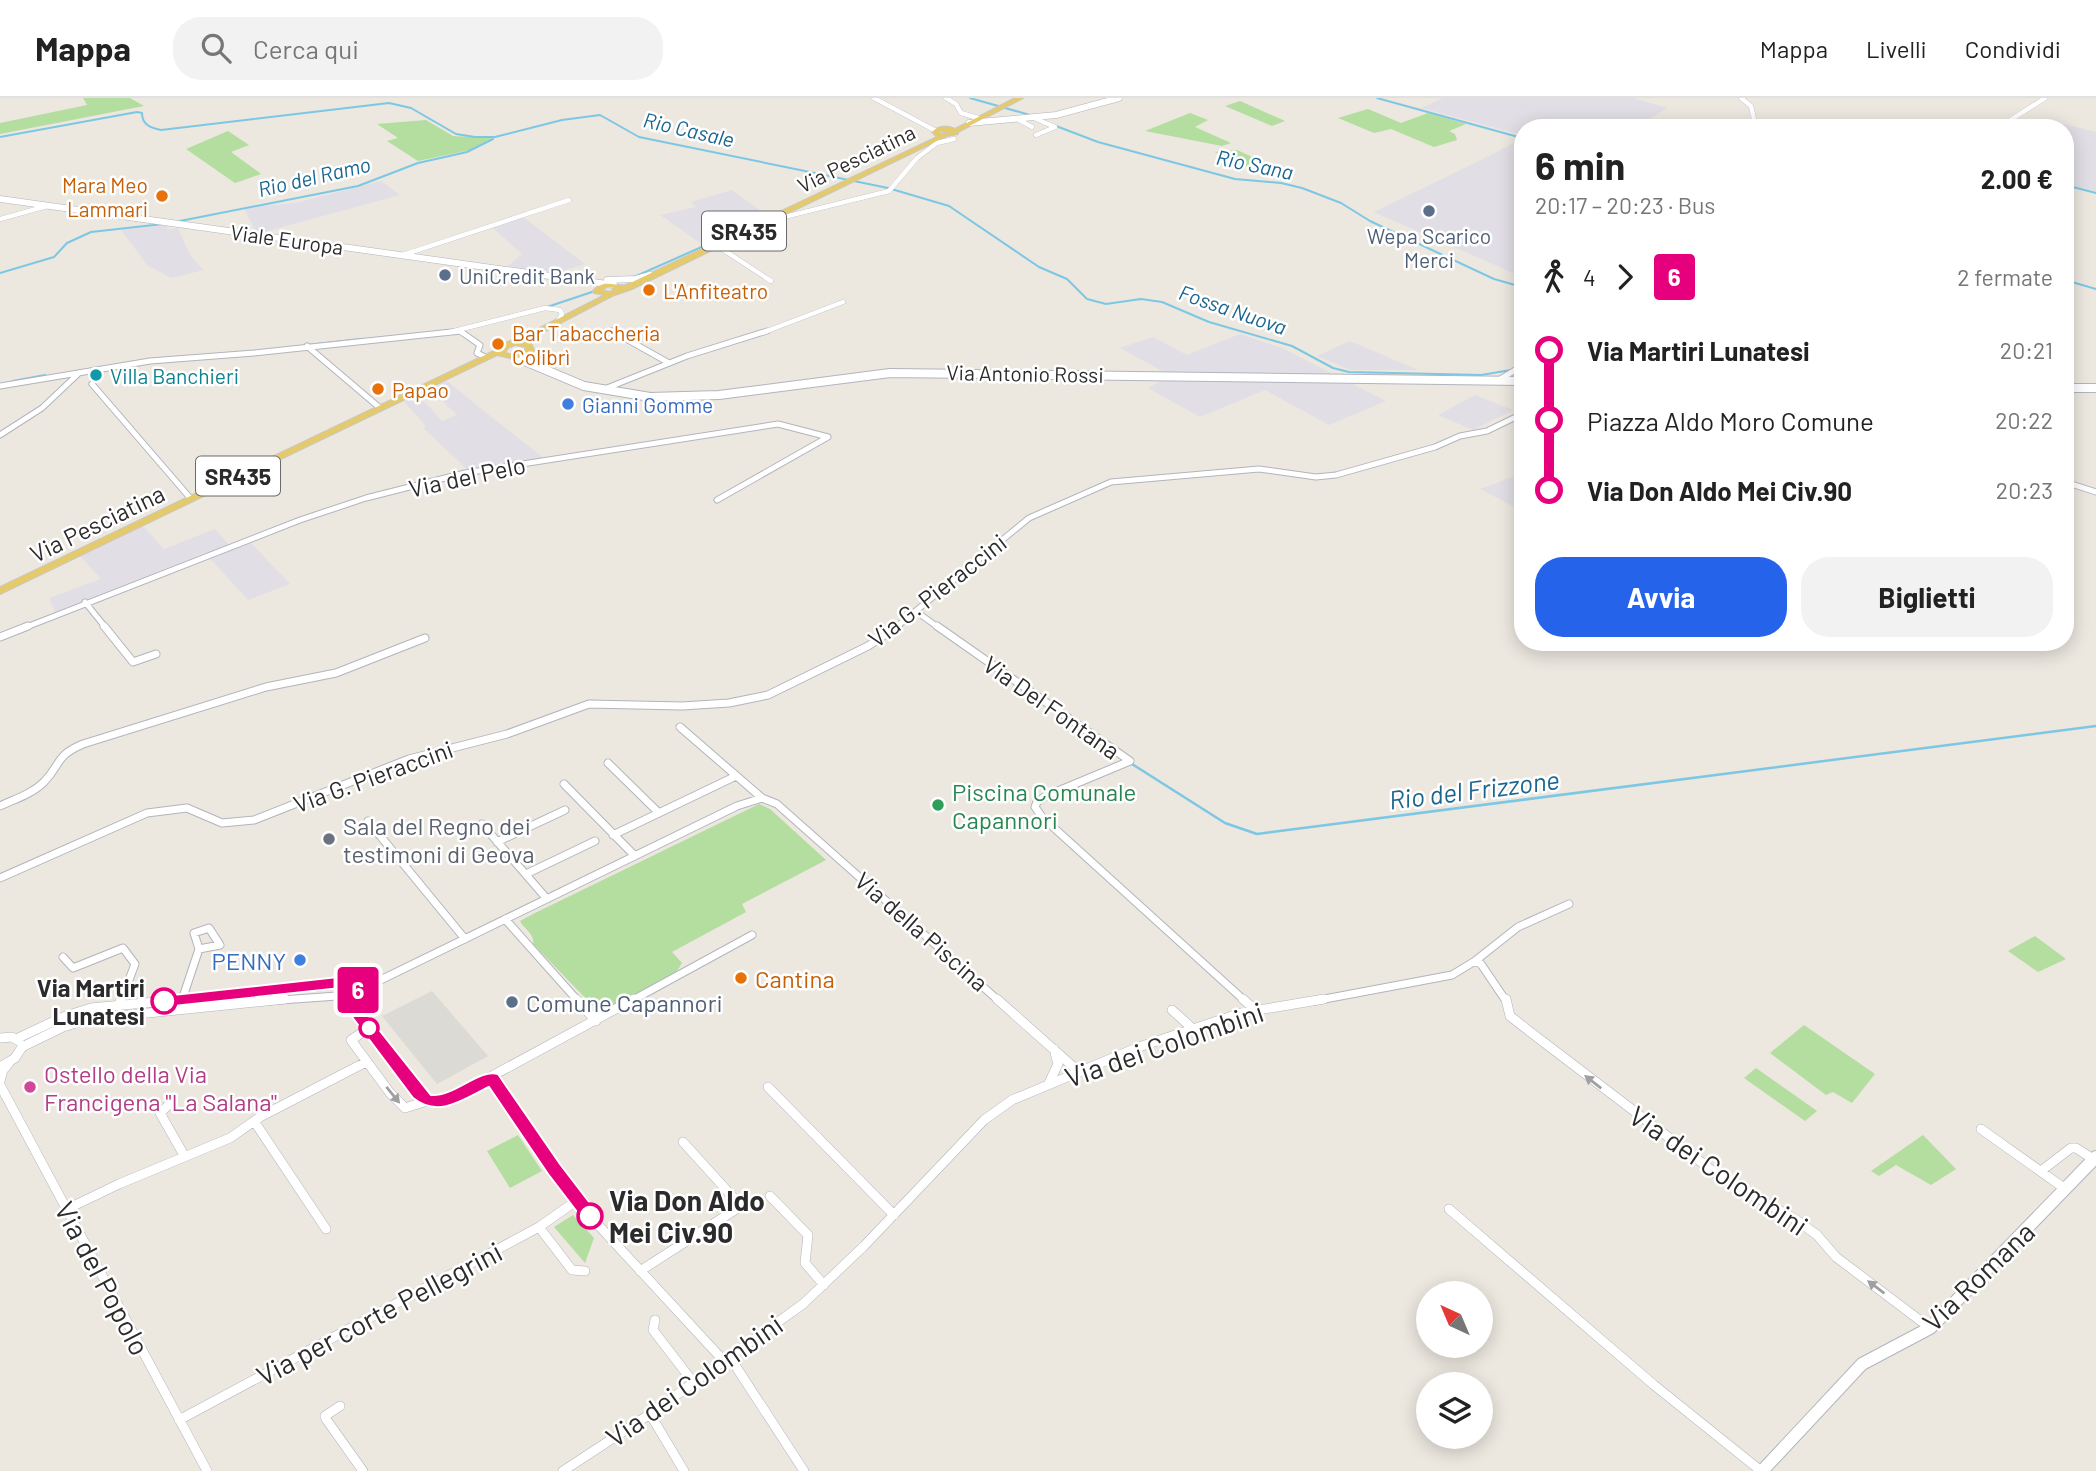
<!DOCTYPE html>
<html lang="it">
<head>
<meta charset="utf-8">
<style>
	body { margin:0; font-family:Barlow,sans-serif; background:#f2f2f2; color:#222; height:100vh; display:flex; flex-direction:column; font-size:26px; white-space:nowrap }
	* { box-sizing:border-box; margin:0 }
	p { font-size:23px; color:#767676 }
	.icon { flex:none; width:38px; height:38px; fill:none; stroke:currentColor; stroke-width:2; stroke-linecap:round; stroke-linejoin:round }
	.map { position:relative; flex:1; overflow:hidden }
	.panel { position:absolute; left:1514px; top:21px; width:560px; height:532px; display:flex; flex-direction:column; background:#fff; border-radius:28px; box-shadow:0 4px 18px #0003 }
	.panel>* { flex:none }
	.badge { padding:0 14px; border-radius:5px; font-size:24px; line-height:46px }
	.needle { width:46px; rotate:316deg }
	.controls { position:absolute; left:1416px; top:1183px; display:grid; gap:14px }
	.controls a { display:grid; place-items:center; width:77px; height:77px; border-radius:50%; background:#fff; box-shadow:0 4px 18px #0003; font-size:35px }
	.map>.badge { position:absolute; translate:-50% -50%; box-shadow:0 0 0 4px #fff }
	.legs { display:flex; align-items:center; gap:10px; height:77px; padding:0 21px; font-size:23px }
	.legs p { margin-inline-start:auto }
	.overview { display:flex; align-items:center; justify-content:space-between; height:119px; padding:0 21px }
	h1 { font-size:38px; font-weight:700; line-height:52px }
	.cta { display:flex; gap:14px; margin-top:auto; padding:14px 21px }
	.cta a { flex:1; height:80px; border-radius:28px; background:#2563eb; color:#fff; font-size:28px; font-weight:700; line-height:80px; text-align:center }
	.cta a+a { background:#f2f2f2; color:#222 }
	ul { padding:0 21px; list-style:none }
	li { display:flex; align-items:center; gap:24px; height:70px; font-size:26px }
	li i { display:grid; place-items:center; width:10px; height:100%; margin:0 9px; background:currentColor }
	li i::after { content:''; width:18px; height:18px; margin:-9px; border:5px solid; border-radius:50%; background:#fff }
	li p { margin-inline-start:auto }
	li:first-child i { background:linear-gradient(#0000 50%,currentColor 0) }
	li:last-child i { background:linear-gradient(currentColor 50%,#0000 0) }
	header { display:flex; align-items:center; gap:42px; box-sizing:border-box; height:98px; padding:0 35px; background:#fff; border-bottom:2px solid #e0e0e0 }
	header strong { font-size:33px }
	nav { display:flex; gap:38px; margin-inline-start:auto; font-size:24px }
	.search { width:490px; height:63px; background:#f2f2f2; display:flex; align-items:center; gap:18px; box-sizing:border-box; padding:0 24px; border-radius:28px; color:#767676; font-size:26px }
	.map>svg:first-child { display:block }
</style>
</head>
<body>
<header>
<strong>Mappa</strong>
<div class="search"><svg class="icon" aria-label="search" viewBox="0 0 24 24"><circle cx="10" cy="10" r="6"/><path d="M15 15l6 6"/></svg>Cerca qui</div>
<nav><a>Mappa</a><a>Livelli</a><a>Condividi</a></nav>
</header>
<div class="map">
<svg width="2096" height="1373" viewBox="0 0 2096 1373">
	<rect width="100%" height="100%" fill="#ece7df"/>
	<!-- industrial -->
	<path fill="#e1dfe5" d="M1443,0H1633L1668,10L1633,30H1522V37L1421,10Z
		M2015,23L2042,29L2056,24L2096,34V94L2065,86V30H2004Z
		M1522,41V179L1374,114L1483,61Z
		M381,83L400,97L264,134L255,133L244,110L295,105Z
		M732,92L769,119L706,149L660,117L696,109L691,104Z
		M523,119L585,166L553,176L507,169L522,156L493,130Z
		M168,127L167,132L178,130L190,157L203,172L172,180L148,168L121,132Z
		M1240,236L1282,250L1386,303L1329,327L1265,292L1200,319L1148,290L1165,281L1162,273L1120,250L1153,239L1187,257Z
		M1350,243L1418,272H1351L1317,258Z
		M445,281L480,310L545,361L469,373L423,330L426,328L404,304L412,301L418,304L424,303L442,323L457,317L428,289Z
		M1475,297L1513,312L1473,332L1438,317Z
		M1522,375V413L1480,391L1486,389Z
		M142,427L164,451L215,431L231,449L249,443L290,486L248,502L205,455L55,514L49,500L101,481L80,458Z"/>
	<!-- green -->
	<path fill="#b4dda0" d="M83,0H130L144,8L0,36V25L87,7Z
		M1240,3L1283,22L1285,23L1272,28L1225,8Z
		M1368,11L1401,25L1428,15L1466,26L1449,33L1455,36L1457,42L1434,49L1391,31L1374,35L1338,20Z
		M1190,15L1208,22L1195,29L1231,45L1222,48L1145,33Z
		M426,22L453,38L492,40L470,52L418,63L387,43L398,40L377,26Z
		M228,33L249,47L231,54L261,76L235,85L186,51Z
		M1237,52L1274,69L1275,73L1263,76L1215,54Z
		M759,706L770,711L826,762L742,806L746,814L672,854L682,865L677,873L612,909L596,911L533,846C535,836 524,831 520,823L535,815Z
		M2035,838L2066,861L2038,874L2008,853Z
		M1804,927L1875,976L1852,1005L1833,994L1826,997L1770,955Z
		M1756,970L1817,1013L1805,1023L1744,980Z
		M518,1037L542,1073L510,1090L487,1053Z
		M1923,1037L1956,1071L1931,1087L1896,1067L1879,1078L1871,1073Z
		M573,1117L594,1140L585,1165L554,1129Z"/>
	<!-- plaza -->
	<path fill="#dcdad5" d="M432,893L488,958L437,986L382,918Z"/>
	<g fill="none" stroke-linecap="round" stroke-linejoin="round">
		<!-- stream-far1 -->
		<path stroke="#7cc7e4" stroke-width="2" d="M970,0L1030,17
			M1377,0L1522,40
			M1056,28L1098,44L1235,81L1281,85L1302,90L1341,105L1370,123L1494,181L1522,189
			M0,39L137,14L142,15C142,27 151,30 161,32L389,5L411,10L456,36L475,39H495L562,22L600,17L639,39L888,90L949,108L1039,169L1067,181L1087,201L1106,206L1141,201L1162,204L1209,224L1292,248L1333,270L1349,274L1481,277L1511,272
			M2065,87L2096,95
			M180,123L358,88L418,65L467,54L493,41
			M0,175L54,159L67,145L91,134L163,126
			M634,179L760,123
			M2065,182L2096,191
			M547,209L592,194
			M308,247L361,241
			M13,283L45,277"/>
		<!-- stream -->
		<path stroke="#7cc7e4" stroke-width="2.5" d="M1132,666L1225,725L1257,736L2096,628"/>
		<defs>
			<path id="street-far3" d="M874,0L936,33
				M946,0L956,6L961,15L978,20
				M1741,0L1751,8L1756,30
				M1034,20L1055,29L1036,37
				M1019,22L1032,29
				M1998,30L2045,0
				M0,121L47,108
				M760,125L889,93L917,60L937,45L954,41
				M716,147L771,183
				M403,157L569,102
				M460,233L462,235
				M612,233L615,235
				M446,235L545,210L560,212L562,216L558,223
				M762,235L843,204"/>
			<path id="street-far2" d="M460,233L480,247L477,255L485,259
				M612,233L669,265
				M307,248L380,310
				M1497,283L1522,268
				M92,286L191,401
				M0,288L150,263L254,255L461,233
				M602,292L687,258L767,233
				M0,337L42,310L79,275
				M2065,384L2096,394
				M85,504L106,530
				M917,514L939,530
				M24,530L300,422L366,400L465,375L778,326L828,339L717,402
				M895,530L1029,420L1111,384L1259,371L1316,379L1336,377L1435,349L1460,338L1487,333L1522,316"/>
			<path id="street-far1" d="M104,528L133,564L156,556
				M937,528L1130,663L1046,698L1037,704L1035,709L1042,719L1245,903
				M0,539L28,528
				M680,629L762,700L777,706L999,903
				M608,665L659,715
				M564,686L635,758
				M0,708C15,701 32,696 44,684C62,665 55,658 83,646L266,589L336,575L425,540
				M368,723L465,841
				M482,726L547,801
				M613,737L736,678
				M497,744L565,712
				M526,776L595,743
				M0,780L147,715L187,710L222,725L254,722L409,661L507,636L589,606L682,608L729,605L768,597L868,548L898,528
				M505,821L578,903
				M209,830L220,847L199,851L194,835Z
				M63,859L73,870L123,850L135,866L121,903
				M1475,863L1481,866L1506,903
				M358,893L737,708L762,700
				M340,899L344,903
				M182,902L199,851
				M170,903L338,887L349,882L359,887L354,903
				M267,903L337,898
				M631,903L752,837
				M1314,903L1452,877L1475,863L1518,829L1569,806"/>
			<path id="street" d="M342,901L354,911L419,996L427,1003L444,1004L634,901
				M576,901L596,923
				M997,901L1078,973
				M1243,901L1254,911
				M1506,901L1510,918L1529,933L1722,1080L1795,1121L1817,1137L1836,1159L1930,1230
				M119,907L121,901
				M354,911V901
				M1172,912L1192,930
				M369,930L351,942L390,995L405,1010L427,1003
				M0,940L12,939L19,943
				M16,941L63,919L91,910L188,901
				M22,949L63,929L89,921L285,901
				M0,969L15,960L22,949
				M492,980L576,1103L723,1262
				M0,983L3,972L9,965
				M1049,985L1058,966L1054,951
				M0,987L207,1373
				M768,989L894,1117
				M173,1003L160,1015L185,1059
				M254,1023L326,1131
				M1981,1031L2064,1090
				M2041,1073L2071,1050H2076L2093,1061
				M770,1098L808,1137L805,1165L824,1187
				M67,1111L119,1086L230,1040L260,1019L366,964
				M1449,1111L1654,1287L1761,1373
				M539,1129L572,1172L585,1173
				M640,1173L741,1108L683,1044
				M655,1222L653,1232L693,1284
				M729,1258L804,1373
				M340,1308L325,1318L326,1321L363,1373
				M650,1316L684,1373
				M179,1322L539,1129L576,1103
				M563,1373L650,1316L803,1206L864,1148L984,1022L1012,1002L1139,949L1241,915L1324,901"/>
			<path id="secondary-far2" d="M969,25L1056,17L1119,0
				M0,101L614,187
				M607,182L636,181L650,177"/>
			<path id="secondary-far1" d="M515,259L584,288L650,299L719,297L890,275L1522,283
				M2065,290H2096"/>
			<path id="secondary" d="M1762,1373L1862,1266L1930,1230L2096,1059"/>
			<path id="primary" d="M1015,0H1023L958,34V36L947,38L632,191L612,198L524,244L531,245L534,252L533,254L515,261L497,257L0,496V489L500,250L502,246L522,239L605,197L594,195L593,193C604,180 615,189 626,187L937,39L932,34C938,28 947,27 955,31ZM940,33L951,34L940,36L939,34ZM607,189L615,190L610,194L602,192ZM515,247L525,249L526,251L514,257L505,255L508,250Z"/>
		</defs>
		<!-- street-far3 casing -->
		<use href="#street-far3" stroke="#b2b5be" stroke-width="5"/>
		<!-- street-far2 casing -->
		<use href="#street-far2" stroke="#b2b5be" stroke-width="7"/>
		<!-- street-far1 casing -->
		<use href="#street-far1" stroke="#b2b5be" stroke-width="9"/>
		<!-- street casing -->
		<use href="#street" stroke="#b2b5be" stroke-width="10"/>
		<!-- secondary-far2 casing -->
		<use href="#secondary-far2" stroke="#b2b5be" stroke-width="7"/>
		<!-- secondary-far1 casing -->
		<use href="#secondary-far1" stroke="#b2b5be" stroke-width="10"/>
		<!-- secondary casing -->
		<use href="#secondary" stroke="#b2b5be" stroke-width="14"/>
		<!-- primary casing -->
		<use href="#primary" stroke="#c8c8c8" stroke-width="2"/>
		<!-- street-far3 -->
		<use href="#street-far3" stroke="#fff" stroke-width="4.5"/>
		<!-- street-far2 -->
		<use href="#street-far2" stroke="#fff" stroke-width="5"/>
		<!-- street-far1 -->
		<use href="#street-far1" stroke="#fff" stroke-width="7"/>
		<!-- street -->
		<use href="#street" stroke="#fff" stroke-width="9"/>
		<!-- secondary-far2 -->
		<use href="#secondary-far2" stroke="#fff" stroke-width="6"/>
		<!-- secondary-far1 -->
		<use href="#secondary-far1" stroke="#fff" stroke-width="8"/>
		<!-- secondary -->
		<use href="#secondary" stroke="#fff" stroke-width="12"/>
		<!-- primary -->
		<use href="#primary" fill="#e5ca6b" fill-rule="evenodd"/>
	</g>
	<!-- one-way arrows -->
	<defs><path id="oneway-solid" d="M-6-.8H1V-3.2L6.5 0L1 3.2V.8H-6Z" transform="scale(1.75)"/></defs>
	<g fill="#a0a0a0">
		<use href="#oneway-solid" transform="translate(1593 984) rotate(-142)"/>
		<use href="#oneway-solid" transform="translate(393 997) rotate(51)"/>
		<use href="#oneway-solid" transform="translate(1876 1189) rotate(-143)"/>
	</g>
	<!-- line-1 -->
	<path fill="#e6007e" stroke="#fff" stroke-width="2" d="M356,877L362,879L367,890L361,909L431,997C454,999 479,970 498,976L560,1066L596,1113L599,1118L596,1123H584L548,1076L489,989C464,1001 439,1021 413,1000L346,911L345,905L351,889L164,909L156,903L164,898Z"/>
	<!-- markers -->
	<g fill="#e8710a" stroke="#fff" stroke-width="2.5">
		<circle cx="162" cy="98" r="7"/>
		<circle cx="649" cy="192" r="7"/>
		<circle cx="498" cy="246" r="7"/>
		<circle cx="378" cy="291" r="7"/>
		<circle cx="741" cy="880" r="7"/>
	</g>
	<g fill="#5c6f8a" stroke="#fff" stroke-width="2.5">
		<circle cx="1429" cy="113" r="7"/>
		<circle cx="445" cy="177" r="7"/>
		<circle cx="512" cy="904" r="7"/>
	</g>
	<circle fill="#0f9aa8" stroke="#fff" stroke-width="2.5" cx="96" cy="277" r="7"/>
	<g fill="#3f7fe0" stroke="#fff" stroke-width="2.5">
		<circle cx="568" cy="306" r="7"/>
		<circle cx="300" cy="862" r="7"/>
	</g>
	<circle fill="#2e9e5b" stroke="#fff" stroke-width="2.5" cx="938" cy="707" r="7"/>
	<circle fill="#6b7280" stroke="#fff" stroke-width="2.5" cx="329" cy="741" r="7"/>
	<g fill="#fff" stroke="#e6007e" stroke-width="3.5">
		<circle cx="164" cy="903" r="12"/>
		<circle cx="369" cy="930" r="9"/>
		<circle cx="590" cy="1118" r="12"/>
	</g>
	<circle fill="#d1479c" stroke="#fff" stroke-width="2.5" cx="30" cy="989" r="7"/>
	<g text-anchor="middle" dominant-baseline="central" stroke-width="5" stroke-linejoin="round" paint-order="stroke">
		<!-- far-water labels -->
		<g font-size="21" font-style="italic" fill="#196691" stroke="#fff">
			<text transform="translate(689 31) rotate(13)">Rio Casale</text>
			<text transform="translate(1255 66) rotate(12)">Rio Sana</text>
			<text transform="translate(314 78) rotate(-13)">Rio del Ramo</text>
			<text transform="translate(1233 211) rotate(19)">Fossa Nuova</text>
		</g>
		<!-- far-street labels -->
		<g font-size="21" fill="#2b2b2b" stroke="#fff">
			<text transform="translate(856 60) rotate(-26)">Via Pesciatina</text>
			<text transform="translate(287 141) rotate(8)">Viale Europa</text>
			<text transform="translate(1025 275) rotate(1)">Via Antonio Rossi</text>
		</g>
		<!-- far-food labels -->
		<g font-size="21" fill="#c56008" stroke="#fff" text-anchor="start">
			<text x="148" y="86" text-anchor="end">Mara Meo<tspan x="148" dy="24">Lammari</tspan></text>
			<text x="663" y="192">L'Anfiteatro</text>
			<text x="512" y="234">Bar Tabaccheria<tspan x="512" dy="24">Colibrì</tspan></text>
			<text x="392" y="291">Papao</text>
		</g>
		<!-- far-service labels -->
		<g font-size="21" fill="#4e5e75" stroke="#fff">
			<text x="1429" y="137">Wepa Scarico<tspan x="1429" dy="24">Merci</tspan></text>
			<text x="459" y="177" text-anchor="start">UniCredit Bank</text>
		</g>
		<!-- far-culture labels -->
		<g font-size="21" fill="#0d838f" stroke="#fff" text-anchor="start">
			<text x="110" y="277">Villa Banchieri</text>
		</g>
		<!-- far-shop labels -->
		<g font-size="21" fill="#366cbe" stroke="#fff" text-anchor="start">
			<text x="582" y="306">Gianni Gomme</text>
		</g>
		<!-- shield labels -->
		<g fill="#fff" stroke="#6b6b6b" stroke-width="2">
			<rect x="702" y="113.5" width="84" height="39" rx="5"/>
			<rect x="196" y="358.5" width="84" height="39" rx="5"/>
		</g>
		<g font-size="23" font-weight="bold" fill="#2b2b2b">
			<text x="744" y="133">SR435</text>
			<text x="238" y="378">SR435</text>
		</g>
		<!-- street labels -->
		<g font-size="24" fill="#2b2b2b" stroke="#fff">
			<text transform="translate(467 378) rotate(-12)">Via del Pelo</text>
			<text transform="translate(97 425) rotate(-26)">Via Pesciatina</text>
			<text transform="translate(937 492) rotate(-38)">Via G. Pieraccini</text>
			<text transform="translate(1052 609) rotate(35)">Via Del Fontana</text>
			<text transform="translate(373 678) rotate(-20)">Via G. Pieraccini</text>
			<text transform="translate(922 833) rotate(41)">Via della Piscina</text>
		</g>
		<!-- leisure labels -->
		<g font-size="24" fill="#27864d" stroke="#fff" text-anchor="start">
			<text x="952" y="693">Piscina Comunale<tspan x="952" dy="28">Capannori</tspan></text>
		</g>
		<!-- worship labels -->
		<g font-size="24" fill="#5b616d" stroke="#fff" text-anchor="start">
			<text x="343" y="727">Sala del Regno dei<tspan x="343" dy="28">testimoni di Geova</tspan></text>
		</g>
		<!-- shop labels -->
		<g font-size="24" fill="#366cbe" stroke="#fff" text-anchor="end">
			<text x="286" y="862">PENNY</text>
		</g>
		<!-- food labels -->
		<g font-size="24" fill="#c56008" stroke="#fff" text-anchor="start">
			<text x="755" y="880">Cantina</text>
		</g>
		<!-- stop labels -->
		<g font-size="24" font-weight="bold" fill="#2b2b2b" stroke="#fff" text-anchor="end">
			<text x="145" y="889">Via Martiri<tspan x="145" dy="28">Lunatesi</tspan></text>
		</g>
		<!-- service labels -->
		<g font-size="24" fill="#4e5e75" stroke="#fff" text-anchor="start">
			<text x="526" y="904">Comune Capannori</text>
		</g>
		<!-- hotel labels -->
		<g font-size="24" fill="#b23c85" stroke="#fff" text-anchor="start">
			<text x="44" y="975">Ostello della Via<tspan x="44" dy="28">Francigena "La Salana"</tspan></text>
		</g>
		<!-- water labels -->
		<g font-size="26" font-style="italic" fill="#196691" stroke="#fff">
			<text transform="translate(1474 691) rotate(-7)">Rio del Frizzone</text>
		</g>
		<!-- near-street labels -->
		<g font-size="28" fill="#2b2b2b" stroke="#fff">
			<text transform="translate(1164 946) rotate(-19)">Via dei Colombini</text>
			<text transform="translate(1719 1072) rotate(34)">Via dei Colombini</text>
			<text transform="translate(1978 1178) rotate(-44)">Via Romana</text>
			<text transform="translate(103 1180) rotate(62)">Via del Popolo</text>
			<text transform="translate(379 1215) rotate(-28)">Via per corte Pellegrini</text>
			<text transform="translate(694 1282) rotate(-35)">Via dei Colombini</text>
		</g>
		<!-- near-stop labels -->
		<g font-size="28" font-weight="bold" fill="#2b2b2b" stroke="#fff" text-anchor="start">
			<text x="609" y="1102">Via Don Aldo<tspan x="609" dy="32">Mei Civ.90</tspan></text>
		</g>
	</g>
</svg>
<div class="controls">
<a><svg class="needle" viewBox="-14 -14 28 28"><path d="M0-13l5 13h-10z" fill="#e53935"/><path d="M0 13l5-13h-10z" fill="#767676"/></svg></a>
<a><svg class="icon" aria-label="layers" viewBox="0 0 24 24"><path d="M12 4l9 5-9 5-9-5zM3 14l9 5 9-5"/></svg></a>
</div>
<b class="badge" style="left:358px;top:892px;background:#e6007e;color:#fff">6</b>
<section class="panel">
<div class="overview"><div><h1>6 min</h1><p>20:17 – 20:23 · Bus</p></div><b>2.00 €</b></div>
<div class="legs"><svg class="icon" aria-label="walk" viewBox="0 0 24 24"><circle cx="13" cy="4" r="2"/><path d="M13 8l-2 6 4 7M11 14l-3 7M7 12l3-4h3l4 4"/></svg>4<svg class="icon" aria-label="forward" viewBox="0 0 24 24"><path d="M9 5l7 7-7 7"/></svg><b class="badge" style="background:#e6007e;color:#fff">6</b><p>2 fermate</p></div>
<ul>
<li><i style="color:#e6007e"></i><b>Via Martiri Lunatesi</b><p>20:21</p></li>
<li><i style="color:#e6007e"></i><span>Piazza Aldo Moro Comune</span><p>20:22</p></li>
<li><i style="color:#e6007e"></i><b>Via Don Aldo Mei Civ.90</b><p>20:23</p></li>
</ul>
<div class="cta"><a>Avvia</a><a>Biglietti</a></div>
</section>
</div>
</body>
</html>
